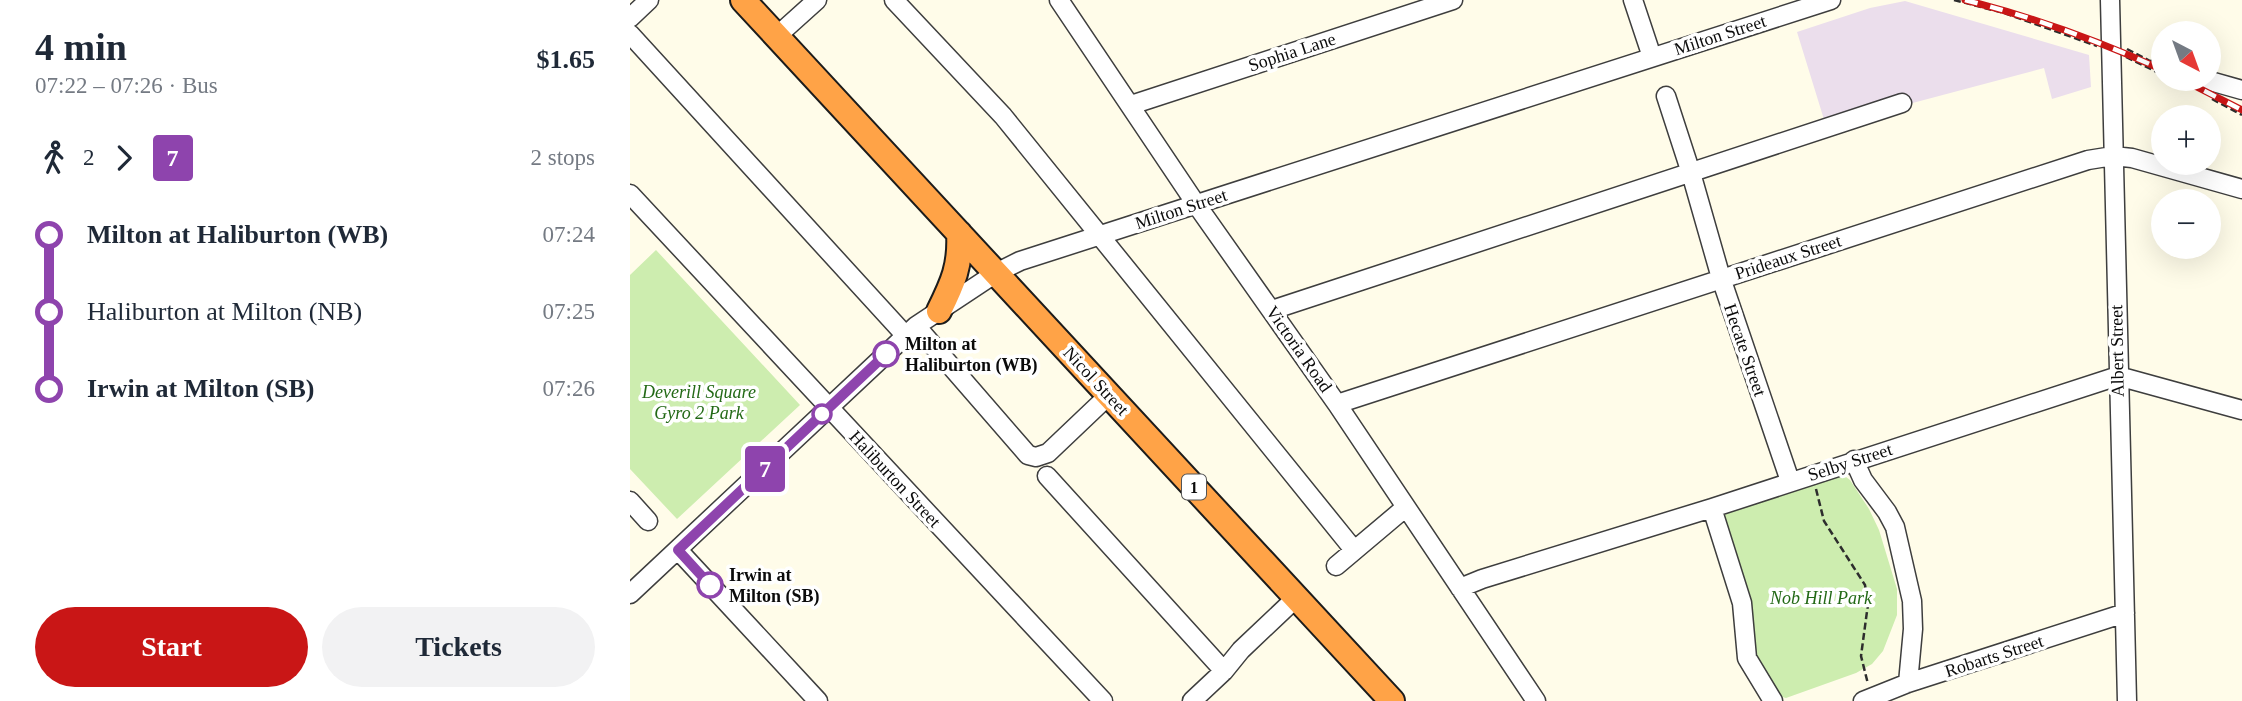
<!DOCTYPE html>
<html lang="en">
<head>
<meta charset="utf-8">
<style>
	body { margin:0; font-family:"Times New Roman",serif; background:#f2f2f3; color:#1f2937; height:100vh; display:flex; flex-direction:column; font-size:26px; white-space:nowrap }
	* { box-sizing:border-box; margin:0 }
	p { font-size:23px; color:#747a83 }
	.icon { flex:none; width:38px; height:38px; fill:none; stroke:currentColor; stroke-width:2; stroke-linecap:round; stroke-linejoin:round }
	.map { position:relative; flex:1; overflow:hidden }
	.details { display:flex; flex-direction:column; background:#fff; width:630px }
	.details>* { flex:none }
	.badge { padding:0 14px; border-radius:5px; font-size:24px; line-height:46px }
	.needle { width:46px; rotate:139deg }
	.tools { position:absolute; left:1521px; top:21px; display:grid; gap:14px }
	.tools a { display:grid; place-items:center; width:70px; height:70px; border-radius:50%; background:#fff; box-shadow:0 7px 28px #0002; font-size:35px }
	.map>.badge { position:absolute; translate:-50% -50%; box-shadow:0 0 0 4px #fff }
	.legs { display:flex; align-items:center; gap:10px; height:77px; padding:0 35px; font-size:23px }
	.legs p { margin-inline-start:auto }
	.headline { display:flex; align-items:center; justify-content:space-between; height:119px; padding:0 35px }
	h1 { font-size:38px; font-weight:700; line-height:52px }
	.cta { display:flex; gap:14px; margin-top:auto; padding:14px 35px }
	.cta a { flex:1; height:80px; border-radius:42px; background:#c91616; color:#fff; font-size:28px; font-weight:700; line-height:80px; text-align:center }
	.cta a+a { background:#f2f2f3; color:#1f2937 }
	ul { padding:0 35px; list-style:none }
	li { display:flex; align-items:center; gap:24px; height:77px; font-size:26px }
	li i { display:grid; place-items:center; width:10px; height:100%; margin:0 9px; background:currentColor }
	li i::after { content:''; width:18px; height:18px; margin:-9px; border:5px solid; border-radius:50%; background:#fff }
	li p { margin-inline-start:auto }
	li:first-child i { background:linear-gradient(#0000 50%,currentColor 0) }
	li:last-child i { background:linear-gradient(currentColor 50%,#0000 0) }
	main { display:flex; flex:1; min-height:0 }
	.map>svg:first-child { display:block }
</style>
</head>
<body>
<main>
<section class="details">
<div class="headline"><div><h1>4 min</h1><p>07:22 – 07:26 · Bus</p></div><b>$1.65</b></div>
<div class="legs"><svg class="icon" aria-label="walk" viewBox="0 0 24 24"><circle cx="13" cy="4" r="2"/><path d="M13 8l-2 6 4 7M11 14l-3 7M7 12l3-4h3l4 4"/></svg>2<svg class="icon" aria-label="forward" viewBox="0 0 24 24"><path d="M9 5l7 7-7 7"/></svg><b class="badge" style="background:#8e44ad;color:#fff">7</b><p>2 stops</p></div>
<ul>
<li><i style="color:#8e44ad"></i><b>Milton at Haliburton (WB)</b><p>07:24</p></li>
<li><i style="color:#8e44ad"></i><span>Haliburton at Milton (NB)</span><p>07:25</p></li>
<li><i style="color:#8e44ad"></i><b>Irwin at Milton (SB)</b><p>07:26</p></li>
</ul>
<div class="cta"><a>Start</a><a>Tickets</a></div>
</section>
<div class="map">
<svg width="1612" height="701" viewBox="0 0 1612 701">
	<rect width="100%" height="100%" fill="#fffce9"/>
	<!-- industrial -->
	<path fill="#ebdeec" d="M1275,1L1459,55L1461,87L1422,99L1414,68L1196,126L1167,32L1240,8Z"/>
	<!-- green -->
	<path fill="#cdedaf" d="M26,250L170,405L47,519L0,469V275Z
		M1205,476L1216,477L1220,480L1239,509L1249,530L1267,589V615L1253,651L1242,664L1226,673L1156,698L1145,695L1130,676L1092,520L1096,513Z"/>
	<g fill="none" stroke-linecap="round" stroke-linejoin="round">
		<defs>
			<path id="minor" d="M264,0L373,116L724,550
				M429,0L566,204L707,404L906,701
				M1003,0L1022,57
				M1480,0L1497,701
				M0,18L19,0
				M0,34L276,336
				M147,36L187,0
				M1573,79L1612,90
				M1036,96L1061,173L1091,278L1160,481
				M501,105L823,0
				M0,194L473,701
				M642,310L1272,103
				M286,326L398,455L406,457L418,453L479,395
				M707,404L1458,160L1483,156L1502,158L1612,189
				M1224,460L1233,480L1257,512L1265,527L1282,601L1283,629L1278,683
				M417,476L594,671
				M0,501L18,521
				M1082,508L1112,603L1117,658L1143,701
				M48,550L188,701
				M706,566L776,507
				M830,588L852,579L1082,508L1488,376L1612,410
				M0,594L286,326L366,273L390,261L1201,0
				M562,701L594,671L611,650L667,597
				M1233,701L1278,683L1495,613"/>
			<path id="highway" d="M113,0L762,701
				M309,311C323,283 331,265 329,233"/>
		</defs>
		<!-- minor casing -->
		<use href="#minor" stroke="#3e3e3e" stroke-width="21"/>
		<!-- highway casing -->
		<use href="#highway" stroke="#1c1c1c" stroke-width="28"/>
		<!-- path -->
		<path stroke="#2d2d2d" stroke-width="2.5" stroke-dasharray="7 3.5" stroke-linecap="butt" d="M1324,0L1374,13L1467,46
			M1497,49L1520,61L1533,60
			M1496,57L1533,75
			M1542,79L1561,88
			M1582,99L1612,115
			M1186,489L1194,521L1235,585L1238,604L1231,656L1238,684"/>
		<!-- minor -->
		<use href="#minor" stroke="#fff" stroke-width="18"/>
		<!-- highway -->
		<use href="#highway" stroke="#ffa347" stroke-width="24"/>
		<defs>
			<path id="rail" d="M1335,0C1403,17 1469,41 1533,70
				M1551,79L1612,110"/>
		</defs>
		<!-- rail casing -->
		<use href="#rail" stroke="#c91616" stroke-width="7"/>
		<!-- rail -->
		<use href="#rail" stroke="#fff" stroke-width="4.5" stroke-dasharray="13" stroke-linecap="butt"/>
	</g>
	<g fill="none" stroke-linecap="round" stroke-linejoin="round">
		<defs>
			<path id="line-1" d="M80,585L48,550L256,354"/>
		</defs>
		<!-- line-1 casing -->
		<use href="#line-1" stroke="#fff" stroke-width="16"/>
		<!-- line-1 -->
		<use href="#line-1" stroke="#8e44ad" stroke-width="10"/>
	</g>
	<!-- markers -->
	<g fill="#fff" stroke="#8e44ad" stroke-width="3.5">
		<circle cx="256" cy="354" r="12"/>
		<circle cx="192" cy="414" r="9"/>
		<circle cx="80" cy="585" r="12"/>
	</g>
	<g text-anchor="middle" dominant-baseline="central" stroke-width="7" stroke-linejoin="round" paint-order="stroke">
		<!-- shield labels -->
		<rect fill="#fff" stroke="#545454" stroke-width="2" x="552" y="474.5" width="24" height="25" rx="5"/>
		<g font-size="16" font-weight="bold" fill="#0b0b0b">
			<text x="564" y="487">1</text>
		</g>
		<!-- street labels -->
		<g font-size="18" fill="#0b0b0b" stroke="#fff">
			<text transform="translate(1090 35) rotate(-18)">Milton Street</text>
			<text transform="translate(662 52) rotate(-18)">Sophia Lane</text>
			<text transform="translate(551 209) rotate(-18)">Milton Street</text>
			<text transform="translate(1158 257) rotate(-18)">Prideaux Street</text>
			<text transform="translate(669 349) rotate(55)">Victoria Road</text>
			<text transform="translate(1115 350) rotate(71)">Hecate Street</text>
			<text transform="translate(1487 351) rotate(-91)">Albert Street</text>
			<text transform="translate(466 381) rotate(47)">Nicol Street</text>
			<text transform="translate(1220 462) rotate(-18)">Selby Street</text>
			<text transform="translate(265 479) rotate(47)">Haliburton Street</text>
			<text transform="translate(1364 656) rotate(-18)">Robarts Street</text>
		</g>
		<!-- stop labels -->
		<g font-size="18" font-weight="bold" fill="#0b0b0b" stroke="#fff" text-anchor="start">
			<text x="275" y="344">Milton at<tspan x="275" dy="21">Haliburton (WB)</tspan></text>
			<text x="99" y="575">Irwin at<tspan x="99" dy="21">Milton (SB)</tspan></text>
		</g>
		<!-- park labels -->
		<g font-size="18" font-style="italic" fill="#236916" stroke="#fff">
			<text x="69" y="392">Deverill Square<tspan x="69" dy="21">Gyro 2 Park</tspan></text>
			<text x="1191" y="598">Nob Hill Park</text>
		</g>
	</g>
</svg>
<div class="tools">
<a><svg class="needle" viewBox="-14 -14 28 28"><path d="M0-13l5 13h-10z" fill="#e53935"/><path d="M0 13l5-13h-10z" fill="#747a83"/></svg></a>
<a>+</a>
<a>−</a>
</div>
<b class="badge" style="left:135px;top:469px;background:#8e44ad;color:#fff">7</b>
</div>
</main>
</body>
</html>
